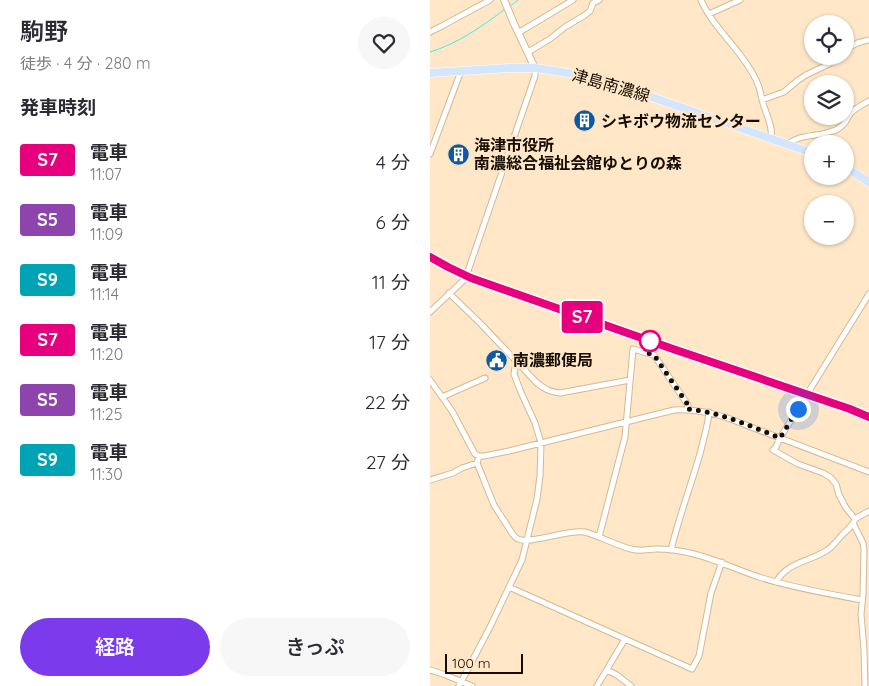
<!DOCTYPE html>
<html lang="ja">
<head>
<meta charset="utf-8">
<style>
	body { margin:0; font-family:Quicksand,"Noto Sans JP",sans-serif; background:#f7f7f7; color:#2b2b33; height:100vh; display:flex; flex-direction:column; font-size:19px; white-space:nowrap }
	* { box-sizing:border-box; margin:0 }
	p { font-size:16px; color:#7c7c81 }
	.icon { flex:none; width:28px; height:28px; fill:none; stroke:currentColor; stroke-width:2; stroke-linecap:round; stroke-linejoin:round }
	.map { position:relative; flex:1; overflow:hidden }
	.sheet { display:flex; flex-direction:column; background:#fff; width:430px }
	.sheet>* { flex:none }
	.badge { padding:0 10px; border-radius:4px; font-size:18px; line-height:32px }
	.fabs { position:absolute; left:374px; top:15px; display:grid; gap:10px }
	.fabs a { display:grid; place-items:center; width:50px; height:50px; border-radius:50%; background:#fff; box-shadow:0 1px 4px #0004; font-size:25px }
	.scale { position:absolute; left:15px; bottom:12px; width:78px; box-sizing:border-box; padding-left:5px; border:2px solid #160c01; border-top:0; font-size:14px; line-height:18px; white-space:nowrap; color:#160c01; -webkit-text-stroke:4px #ffe7c8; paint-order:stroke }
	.you { position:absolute; width:25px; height:25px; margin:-12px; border:4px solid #fff; border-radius:50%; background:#1a73e8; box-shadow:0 0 0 8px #1a73e833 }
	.map>.badge { position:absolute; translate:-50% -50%; box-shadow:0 0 0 2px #fff }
	h2 { padding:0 20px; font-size:19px; line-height:45px }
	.round { display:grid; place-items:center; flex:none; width:52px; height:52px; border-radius:26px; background:#f7f7f7 }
	.summary { display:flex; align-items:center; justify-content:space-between; height:85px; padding:0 20px }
	h1 { font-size:24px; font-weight:600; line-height:38px }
	.action { display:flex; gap:10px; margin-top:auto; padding:10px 20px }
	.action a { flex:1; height:58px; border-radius:30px; background:#7c3aed; color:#fff; font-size:20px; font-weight:600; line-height:58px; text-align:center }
	.action a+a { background:#f7f7f7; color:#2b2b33 }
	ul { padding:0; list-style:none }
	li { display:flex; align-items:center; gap:15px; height:60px; padding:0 20px }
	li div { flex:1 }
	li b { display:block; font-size:19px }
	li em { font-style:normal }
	li .badge { min-width:55px; font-weight:700; text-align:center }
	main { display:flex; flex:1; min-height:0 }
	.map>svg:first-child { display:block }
</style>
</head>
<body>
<main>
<section class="sheet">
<div class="summary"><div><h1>駒野</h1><p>徒歩 · 4 分 · 280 m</p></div><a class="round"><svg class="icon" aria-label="heart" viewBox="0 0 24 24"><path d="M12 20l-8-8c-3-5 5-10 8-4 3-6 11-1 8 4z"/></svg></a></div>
<h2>発車時刻</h2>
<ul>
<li><span class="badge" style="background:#e6007e;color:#fff">S7</span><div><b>電車</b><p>11:07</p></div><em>4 分</em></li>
<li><span class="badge" style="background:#8e44ad;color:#fff">S5</span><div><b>電車</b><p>11:09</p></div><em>6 分</em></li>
<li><span class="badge" style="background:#00a3b4;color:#fff">S9</span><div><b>電車</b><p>11:14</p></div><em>11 分</em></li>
<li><span class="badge" style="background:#e6007e;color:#fff">S7</span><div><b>電車</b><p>11:20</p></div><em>17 分</em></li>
<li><span class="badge" style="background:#8e44ad;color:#fff">S5</span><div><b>電車</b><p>11:25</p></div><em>22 分</em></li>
<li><span class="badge" style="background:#00a3b4;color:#fff">S9</span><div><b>電車</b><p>11:30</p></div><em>27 分</em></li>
</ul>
<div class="action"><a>経路</a><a>きっぷ</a></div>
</section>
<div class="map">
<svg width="439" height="686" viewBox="0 0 439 686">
	<rect width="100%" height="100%" fill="#ffe7c8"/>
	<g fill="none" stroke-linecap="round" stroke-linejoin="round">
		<!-- stream -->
		<path stroke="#41ecec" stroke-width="1" d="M79,7L88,0
			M0,52C27,44 53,26 75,9"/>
		<defs>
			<path id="minor" d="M271,0C280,21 298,38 311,56C317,64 326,78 329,87C331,94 332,102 335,109C338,119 343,128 341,138
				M279,14L310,0
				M0,32L10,27L60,0
				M88,33L143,0
				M415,51C422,44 430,42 439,40
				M98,52L120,39L135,27L155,15L160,11L163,3L169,0
				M332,100L354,92L367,81L376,75L399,64L410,56
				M358,144C370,134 385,137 399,132C406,131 412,127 416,121C417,119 418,117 420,114C425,108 432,105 439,101
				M0,154L31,71
				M19,293L51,324L106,382C114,389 120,392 130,393L200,380
				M0,312L33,281L38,271L105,76V68
				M0,380L22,411L45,454L49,456
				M12,397L55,378
				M49,456L47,463C53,477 58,491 64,505C68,512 74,520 78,527C81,531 83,537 88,539C99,545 138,529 155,532C170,536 185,545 201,549C212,552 216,549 227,549C239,549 252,551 264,554C288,560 309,571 332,578C365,588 398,594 432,600
				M49,456H54L79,451L244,410C262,409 278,412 295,417L439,472
				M0,480L23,473L32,468L47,463
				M425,519L416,508L409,495L406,484L400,477L393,473L368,464L343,450L346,447L350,438L439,294
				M424,525L433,543L434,550L433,594L431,614L434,650L435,686
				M169,537L195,437L203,349L224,355L258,405L257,409
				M241,550C249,516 262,483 271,450C274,437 278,425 279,412
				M346,582C358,562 378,562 396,551C403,547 407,540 413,534C418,529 423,526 425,519L439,511
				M79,587L262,669L269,656L281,593L292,562
				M0,670L13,674L42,686
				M177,670L187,675L201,686
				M29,686L59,629L92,560L107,499L110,476L111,443L105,423L90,390L84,374L85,367L87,363
				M167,686L195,639"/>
			<path id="tertiary" d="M74,0L85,26L105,68"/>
			<path id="primary" d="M0,73L79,68H105L145,74L190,86L382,153
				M415,167L439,182"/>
		</defs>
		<!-- minor casing -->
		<use href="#minor" stroke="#d5b892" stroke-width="7"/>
		<!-- tertiary casing -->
		<use href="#tertiary" stroke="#d5b892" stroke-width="8"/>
		<!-- primary casing -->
		<use href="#primary" stroke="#fff" stroke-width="9"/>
		<!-- minor -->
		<use href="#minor" stroke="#fff" stroke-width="5"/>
		<!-- tertiary -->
		<use href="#tertiary" stroke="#fff" stroke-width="6"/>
		<!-- primary -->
		<use href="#primary" stroke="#d4e6fe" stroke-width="8"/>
		<defs>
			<path id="rail" d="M0,257L18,267L41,278L243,349L420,409L439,417"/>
		</defs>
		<!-- rail casing -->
		<use href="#rail" stroke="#92806b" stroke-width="3"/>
		<!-- rail -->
		<use href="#rail" stroke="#ffe7c8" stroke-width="1" stroke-dasharray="4" stroke-linecap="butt"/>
	</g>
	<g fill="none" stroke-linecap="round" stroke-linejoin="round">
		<defs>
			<path id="line" d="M0,257L18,267L41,278L243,349L420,409L439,417"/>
		</defs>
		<!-- line casing -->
		<use href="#line" stroke="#fff" stroke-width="11"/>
		<!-- line -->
		<use href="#line" stroke="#e6007e" stroke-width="8"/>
		<!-- walk -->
		<path stroke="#160c01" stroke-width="5" stroke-dasharray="0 9" d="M220,341L214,352L224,355L258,405L257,409C290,412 320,426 350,438L368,409"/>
	</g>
	<!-- icons -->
	<defs>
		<symbol id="building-disc" viewBox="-11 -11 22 22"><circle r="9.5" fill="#0d59a8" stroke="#ffe7c8"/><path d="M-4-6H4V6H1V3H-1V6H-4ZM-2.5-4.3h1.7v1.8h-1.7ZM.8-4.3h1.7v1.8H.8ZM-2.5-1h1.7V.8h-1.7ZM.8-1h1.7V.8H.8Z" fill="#fff"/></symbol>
		<symbol id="civic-disc" viewBox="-11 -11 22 22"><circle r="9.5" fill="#0d59a8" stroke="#ffe7c8"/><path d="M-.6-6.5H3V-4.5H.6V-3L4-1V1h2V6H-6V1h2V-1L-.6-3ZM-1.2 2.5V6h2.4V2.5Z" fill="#fff"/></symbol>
	</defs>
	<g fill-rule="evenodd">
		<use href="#building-disc" x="142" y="108" width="25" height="25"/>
		<use href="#building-disc" x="16" y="142" width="25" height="25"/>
		<use href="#civic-disc" x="54" y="348" width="25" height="25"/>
	</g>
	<!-- markers -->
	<circle fill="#fff" stroke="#e6007e" stroke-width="2.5" cx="220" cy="341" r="10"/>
	<g text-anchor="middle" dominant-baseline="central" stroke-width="4.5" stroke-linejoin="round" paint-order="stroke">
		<!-- street labels -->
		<g font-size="16" fill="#160c01" stroke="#ffe7c8">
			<text transform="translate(181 85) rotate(16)">津島南濃線</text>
		</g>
		<!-- poi labels -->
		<g font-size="16" font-weight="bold" fill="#160c01" stroke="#ffe7c8" text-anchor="start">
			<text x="171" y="121">シキボウ物流センター</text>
			<text x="44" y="145">海津市役所<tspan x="44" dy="18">南濃総合福祉会館ゆとりの森</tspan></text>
			<text x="83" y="360">南濃郵便局</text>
		</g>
	</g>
</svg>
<div class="fabs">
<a><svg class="icon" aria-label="locate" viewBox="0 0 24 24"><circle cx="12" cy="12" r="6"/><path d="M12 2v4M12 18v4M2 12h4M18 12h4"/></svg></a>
<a><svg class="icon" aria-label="layers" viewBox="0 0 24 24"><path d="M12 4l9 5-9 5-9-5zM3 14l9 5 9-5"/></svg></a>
<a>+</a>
<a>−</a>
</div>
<div class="scale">100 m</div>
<div class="you" style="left:368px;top:409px"></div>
<b class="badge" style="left:152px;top:317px;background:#e6007e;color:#fff">S7</b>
</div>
</main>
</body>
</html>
